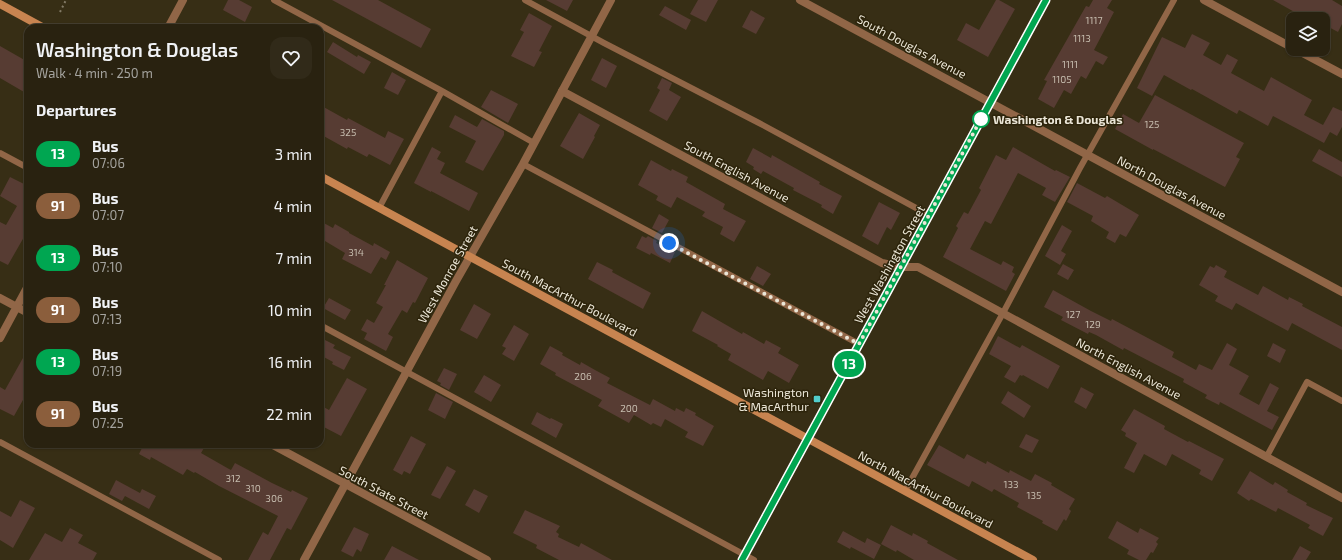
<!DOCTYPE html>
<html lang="en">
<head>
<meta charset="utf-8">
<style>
	body { margin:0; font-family:"Exo 2",sans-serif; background:#312a19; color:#f1f3f6; height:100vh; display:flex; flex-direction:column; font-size:15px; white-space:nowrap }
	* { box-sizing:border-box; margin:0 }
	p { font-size:13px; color:#a5a49f }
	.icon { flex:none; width:22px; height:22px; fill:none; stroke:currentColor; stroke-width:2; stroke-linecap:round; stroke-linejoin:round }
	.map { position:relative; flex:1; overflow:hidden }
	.side { position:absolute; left:24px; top:24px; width:300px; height:424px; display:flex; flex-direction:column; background:#292210; border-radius:12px; box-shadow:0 1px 3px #0004,0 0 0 1px #453f30 }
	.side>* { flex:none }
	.badge { padding:0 8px; border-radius:13px; font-size:14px; line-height:26px }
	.tools { position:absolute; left:1286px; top:12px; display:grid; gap:8px }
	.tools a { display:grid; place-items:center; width:44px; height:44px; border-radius:8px; background:#292210; box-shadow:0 1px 3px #0004,0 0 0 1px #453f30; font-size:20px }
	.you { position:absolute; width:20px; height:20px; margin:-10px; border:3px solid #fff; border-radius:50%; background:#1a73e8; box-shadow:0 0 0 6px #1a73e833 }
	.map>.badge { position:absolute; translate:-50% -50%; box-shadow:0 0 0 2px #fff }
	h2 { padding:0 12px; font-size:15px; line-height:36px }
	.round { display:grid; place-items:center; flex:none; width:42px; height:42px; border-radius:12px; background:#312a19 }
	.overview { display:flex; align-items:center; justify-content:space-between; height:68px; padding:0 12px }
	h1 { font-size:19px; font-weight:600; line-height:30px }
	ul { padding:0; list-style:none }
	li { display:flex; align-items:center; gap:12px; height:52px; padding:0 12px }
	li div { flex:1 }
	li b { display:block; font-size:15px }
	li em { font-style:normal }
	li .badge { min-width:44px; font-weight:700; text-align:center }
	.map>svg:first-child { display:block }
</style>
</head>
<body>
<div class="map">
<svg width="1342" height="560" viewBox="0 0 1342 560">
	<rect width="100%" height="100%" fill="#372e15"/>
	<!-- building -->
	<path fill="#573c33" d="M228,0H239L252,7L245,22L223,10Z
		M332,0H378L431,29L421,48Z
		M546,0H573L567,11Z
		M698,0H718L706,22L690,14Z
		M996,0H999L1015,9L988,57L957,40L966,23L979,30Z
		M1093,0H1112L1107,8L1114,12L1094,50L1108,57L1103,65L1096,61L1086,79L1081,76L1071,94L1064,90L1054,108L1038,99L1047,81L1044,80L1086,6L1089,7Z
		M1273,0H1332L1342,6V24L1338,32L1323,24V19H1315L1300,11L1298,14Z
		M665,6L691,20L686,30L659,15Z
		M751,10L765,18L756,34L742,27Z
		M529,13L552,26L539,51L542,52L534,67L511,56L524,32L520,30Z
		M1192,34L1210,43L1203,55L1221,65L1227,54L1238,60L1231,73L1264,91L1271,77L1312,100L1304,115L1323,125L1333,107L1342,111V127L1337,136L1330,132L1324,143L1273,116L1268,126L1239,110L1237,114L1192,89L1191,90L1164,75L1152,96L1137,88L1162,37L1185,48Z
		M333,42L357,57L358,55L371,62L364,74L327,52Z
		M0,46L28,62V86L24,92L0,78Z
		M602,58L617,66L606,88L591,80Z
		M392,72L406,80L398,95L384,88Z
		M662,78L672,83L669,90L681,97L667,121L649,111L660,90L657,88Z
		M491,90L518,104L508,123L481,107Z
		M1155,95L1244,143L1236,157L1240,159L1225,187L1153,149V150L1115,129L1123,114L1139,123Z
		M320,105L347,120L348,118L385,138L388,131L404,139L390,165L369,154L367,157L348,147L347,149L320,134Z
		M579,113L600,125L594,136L595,137L583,159L560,146Z
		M455,115L477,127L482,119L504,131V135L483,171L465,162L476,141L449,127Z
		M432,147L441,152L437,159L445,163L440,173L478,193L469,211L431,191V192L414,183Z
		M1013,147L1055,171L1056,170L1070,177L1055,202L1042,195L1046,188L1018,173L991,224L985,221L970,249L1001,265L1003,261L1014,267L1012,272L1015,274L1006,291L943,257L958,228L956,226L964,212L968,214L981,190L979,188L996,155L1006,160Z
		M753,148L771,158L772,155L820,182L819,184L842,196L833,214L821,207L822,205L793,190L794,188L763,171L761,174L753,169L754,167L746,162Z
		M1319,149L1342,162V177L1312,161Z
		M651,160L671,171L672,169L688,177L686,182L725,204L723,209L746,221L734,242L720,234L723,227L702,216L705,212L677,197L671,208L656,200L658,196L638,185Z
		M10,177L28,186V230L8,265L0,261V222L6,225L17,206L0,196Z
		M1077,183L1105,198L1107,196L1139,215L1126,237L1120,234L1115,243L1106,238L1109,232L1091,221L1093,216L1067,202Z
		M879,202L900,213L891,230L887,227L878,245L862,236Z
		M659,214L669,220L662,233L652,228Z
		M320,221L333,228L335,224L349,232V233L373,246L374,243L390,252L386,260L381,257L371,274L342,259L345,253L320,238Z
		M1062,225L1072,231L1061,251L1066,254L1060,265L1045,256Z
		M642,236L646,238L648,236L657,241L656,243L675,252L670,263L651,253L650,255L636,248Z
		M397,260L428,278L415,303L413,302L407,313L402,310L388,334L393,337L386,351L364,339L367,333L361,330L367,319L374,323L383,307L376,303L386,285H384Z
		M597,262L613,270L612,272L651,293L643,309L588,279Z
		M1063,264L1074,270L1068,280L1057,274Z
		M1216,265L1227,271L1224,277L1258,295L1263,286L1288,300L1289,297L1303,304L1302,306L1342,327V350L1292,323L1288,331L1236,303L1232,310L1215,301L1218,296L1199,285L1210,266L1214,268Z
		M757,266L771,274L763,286L750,279Z
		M1053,290L1091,311L1111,321L1112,319L1161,345L1174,352L1172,357L1196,370L1199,364L1212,370L1227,343L1237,349L1229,365L1249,376L1239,394L1259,405L1270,383L1279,388L1267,411L1279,417L1272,430L1220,402L1219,405L1205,398L1207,395L1183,382L1184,379L1151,362L1124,348L1123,350L1096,335L1089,332L1088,334L1061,320L1063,317L1044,307Z
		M329,298L351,310L345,320L323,308Z
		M474,304L491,314L477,339L460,330Z
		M702,311L742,334L743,332L764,344L766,340L781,348L778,353L799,365L789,383L768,371L763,380L728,360L731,354L717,346L718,345L692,331Z
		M514,325L529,334L514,361L502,354L506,348L502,346Z
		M998,336L1020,348L1022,345L1060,366L1048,389L1023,375L1022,376L1020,375L1015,383L1004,377L1011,366L989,354Z
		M323,339L335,345L333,348L351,357L344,370L332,364L333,362L320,355V344Z
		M1273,343L1286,350L1280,363L1267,356Z
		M550,346L563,353L562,355L580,365L581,362L595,370L610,378L607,383L650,405L653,399L675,411L676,408L684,412L686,408L696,413L695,415L714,426L703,446L685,437L688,432L665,419L661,427L653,423L651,425L634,415L629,423L598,406L602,400L555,375L556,373L540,364Z
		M28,349V391L14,416L0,409V387L5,390Z
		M444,368L457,374L449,390L440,385L441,383L437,381Z
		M484,375L501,385L491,402L474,392Z
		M347,378L367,389L341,436L320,425V405L329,410Z
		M1081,387L1094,394L1086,409L1074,402Z
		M1008,391L1031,406L1024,418L1001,403Z
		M436,393L453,402L445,419L428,410Z
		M1134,409L1165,426L1164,429L1188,442L1189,441L1224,459L1212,481L1199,474L1201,470L1172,454L1166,466L1144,454L1134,473L1124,468L1137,443L1125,436L1126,433L1121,430Z
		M537,412L550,419L551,418L563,424L556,438L531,424Z
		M1026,434L1039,440L1032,453L1019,447Z
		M411,436L426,444L410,474L404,471L402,475L393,470Z
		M144,444H197L204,448L201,453L229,469L231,470L235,463L272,483L291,492L292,490L308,498L291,530L287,528L270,560H248L263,532L268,535L278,516L219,486L195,472L194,473L187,469L183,475L151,457L150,460L139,454Z
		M939,445L964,459L967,454L986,464L987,461L1009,473L1010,470L1031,481L1035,474L1052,483L1051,485L1075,499L1069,509L1071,511L1066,521L1064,519L1057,531L1042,523L1043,521L1017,507L1019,503L994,489L992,492L972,481L969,487L927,465Z
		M447,466L456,471L440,499L431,495Z
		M1250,471L1273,485L1275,482L1288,490L1287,492L1307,503L1306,505L1333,518L1323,536L1308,528L1310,525L1278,508L1276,512L1251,499L1249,501L1237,493Z
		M116,480L140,493L142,489L156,496L149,509L125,496L122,501L109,494Z
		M474,489L488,496L479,513L465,505Z
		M20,500L35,508L13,548L0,540V511L11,517Z
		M525,510L560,526L556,532L559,534L558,537L579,547L581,543L612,560H559L536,548L537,545L513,533Z
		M1117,521L1138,533L1140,528L1159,538L1156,542L1158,544L1153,553L1151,552L1146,560H1139L1127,554L1129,550L1108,538Z
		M891,525L912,536L913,533L928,541L927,543L958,560H914L897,550L896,552L881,544Z
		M354,527L369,534L361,552L357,549L353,557L341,551Z
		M70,528L83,535L78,543L97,553L93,560H29L45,533L62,542Z
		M843,531L865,543L867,538L881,545L874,559L851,547L850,549L837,542Z
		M392,546L419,560H384Z
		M1300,546L1311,552L1306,560H1292Z"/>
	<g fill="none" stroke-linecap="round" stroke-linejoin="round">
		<!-- path -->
		<path stroke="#837b67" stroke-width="2" stroke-dasharray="2 3" stroke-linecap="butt" d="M60,12L66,0"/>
		<!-- service -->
		<path stroke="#916647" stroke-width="6" d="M274,0L442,91L534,143
			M525,0L604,43L759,123L929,215
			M0,153L28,168
			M523,164L859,344
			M379,208L442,91
			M320,325L754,560
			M0,442L219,560
			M1267,456L1307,382L1342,401
			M905,491L1003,313L1080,168L1174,0"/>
		<!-- minor -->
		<path stroke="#916647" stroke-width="8" d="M800,0L1342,292
			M1204,0L1293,48
			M168,28L183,0
			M1295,49L1342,74
			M562,91L882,263L901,267H918L1342,498
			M0,298L28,313
			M0,338L28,286
			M271,444L487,560"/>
		<!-- tertiary -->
		<path stroke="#916647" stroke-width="8" d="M304,560L456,281L523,164L611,0
			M742,560L1046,0"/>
		<!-- secondary -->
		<path stroke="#c88450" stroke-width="8" d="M0,4L44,28
			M320,176L1033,560"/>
	</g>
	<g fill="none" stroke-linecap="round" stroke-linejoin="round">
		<defs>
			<path id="line" d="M742,560L1046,0"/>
		</defs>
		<!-- line casing -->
		<use href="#line" stroke="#fff" stroke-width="9"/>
		<!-- line -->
		<use href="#line" stroke="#00a651" stroke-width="6"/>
		<!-- walk -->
		<path stroke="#ebe6d7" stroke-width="4" stroke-dasharray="0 7.2" d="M669,243L859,344L981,119"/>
	</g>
	<!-- markers -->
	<circle fill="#fff" stroke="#00a651" stroke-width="2" cx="981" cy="119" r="8"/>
	<rect fill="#52cdcc" stroke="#2d240b" stroke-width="1.5" x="813" y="395" width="8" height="8" rx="2"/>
	<g text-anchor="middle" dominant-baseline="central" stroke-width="3" stroke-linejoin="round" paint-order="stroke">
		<!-- number labels -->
		<g font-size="10" fill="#c6bcae">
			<text x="1094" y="20">1117</text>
			<text x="1082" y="38">1113</text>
			<text x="1070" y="64">1111</text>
			<text x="1062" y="79">1105</text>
			<text x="1152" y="124">125</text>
			<text x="348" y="132">325</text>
			<text x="356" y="252">314</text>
			<text x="1073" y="314">127</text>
			<text x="1093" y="324">129</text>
			<text x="583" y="376">206</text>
			<text x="629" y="408">200</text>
			<text x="233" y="478">312</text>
			<text x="1011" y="484">133</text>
			<text x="253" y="488">310</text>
			<text x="1034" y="495">135</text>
			<text x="274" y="498">306</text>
		</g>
		<!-- street labels -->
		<g font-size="12" fill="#ebe6d7" stroke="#2d240b">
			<text transform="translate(912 46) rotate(28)">South Douglas Avenue</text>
			<text transform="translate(737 171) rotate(28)">South English Avenue</text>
			<text transform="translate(1172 187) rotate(28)">North Douglas Avenue</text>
			<text transform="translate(889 264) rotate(-61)">West Washington Street</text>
			<text transform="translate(447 274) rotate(-61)">West Monroe Street</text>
			<text transform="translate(570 297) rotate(28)">South MacArthur Boulevard</text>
			<text transform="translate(1129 368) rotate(28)">North English Avenue</text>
			<text transform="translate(926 489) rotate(28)">North MacArthur Boulevard</text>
			<text transform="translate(384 492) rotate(28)">South State Street</text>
		</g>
		<!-- stop labels -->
		<g font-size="12" font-weight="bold" fill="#ebe6d7" stroke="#2d240b" text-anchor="start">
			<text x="993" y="119">Washington &amp; Douglas</text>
		</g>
		<!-- poi labels -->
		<g font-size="12" fill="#ebe6d7" stroke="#2d240b" text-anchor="end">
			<text x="809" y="392">Washington<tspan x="809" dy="14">&amp; MacArthur</tspan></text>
		</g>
	</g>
</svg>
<div class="tools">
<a><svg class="icon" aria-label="layers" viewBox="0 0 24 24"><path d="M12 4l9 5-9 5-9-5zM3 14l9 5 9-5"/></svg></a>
</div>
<div class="you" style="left:669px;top:243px"></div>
<b class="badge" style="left:849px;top:364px;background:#00a651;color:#fff">13</b>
<section class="side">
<div class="overview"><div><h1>Washington &amp; Douglas</h1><p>Walk · 4 min · 250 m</p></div><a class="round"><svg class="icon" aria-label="heart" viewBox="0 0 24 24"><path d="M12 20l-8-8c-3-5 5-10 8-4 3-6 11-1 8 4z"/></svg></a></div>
<h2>Departures</h2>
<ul>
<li><span class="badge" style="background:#00a651;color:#fff">13</span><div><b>Bus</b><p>07:06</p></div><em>3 min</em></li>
<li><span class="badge" style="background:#8b5e3c;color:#fff">91</span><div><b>Bus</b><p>07:07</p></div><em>4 min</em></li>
<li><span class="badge" style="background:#00a651;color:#fff">13</span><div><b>Bus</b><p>07:10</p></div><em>7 min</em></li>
<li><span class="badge" style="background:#8b5e3c;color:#fff">91</span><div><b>Bus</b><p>07:13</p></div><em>10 min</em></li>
<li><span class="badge" style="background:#00a651;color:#fff">13</span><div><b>Bus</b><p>07:19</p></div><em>16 min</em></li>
<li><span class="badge" style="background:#8b5e3c;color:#fff">91</span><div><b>Bus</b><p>07:25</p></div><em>22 min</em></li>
</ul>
</section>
</div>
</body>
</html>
